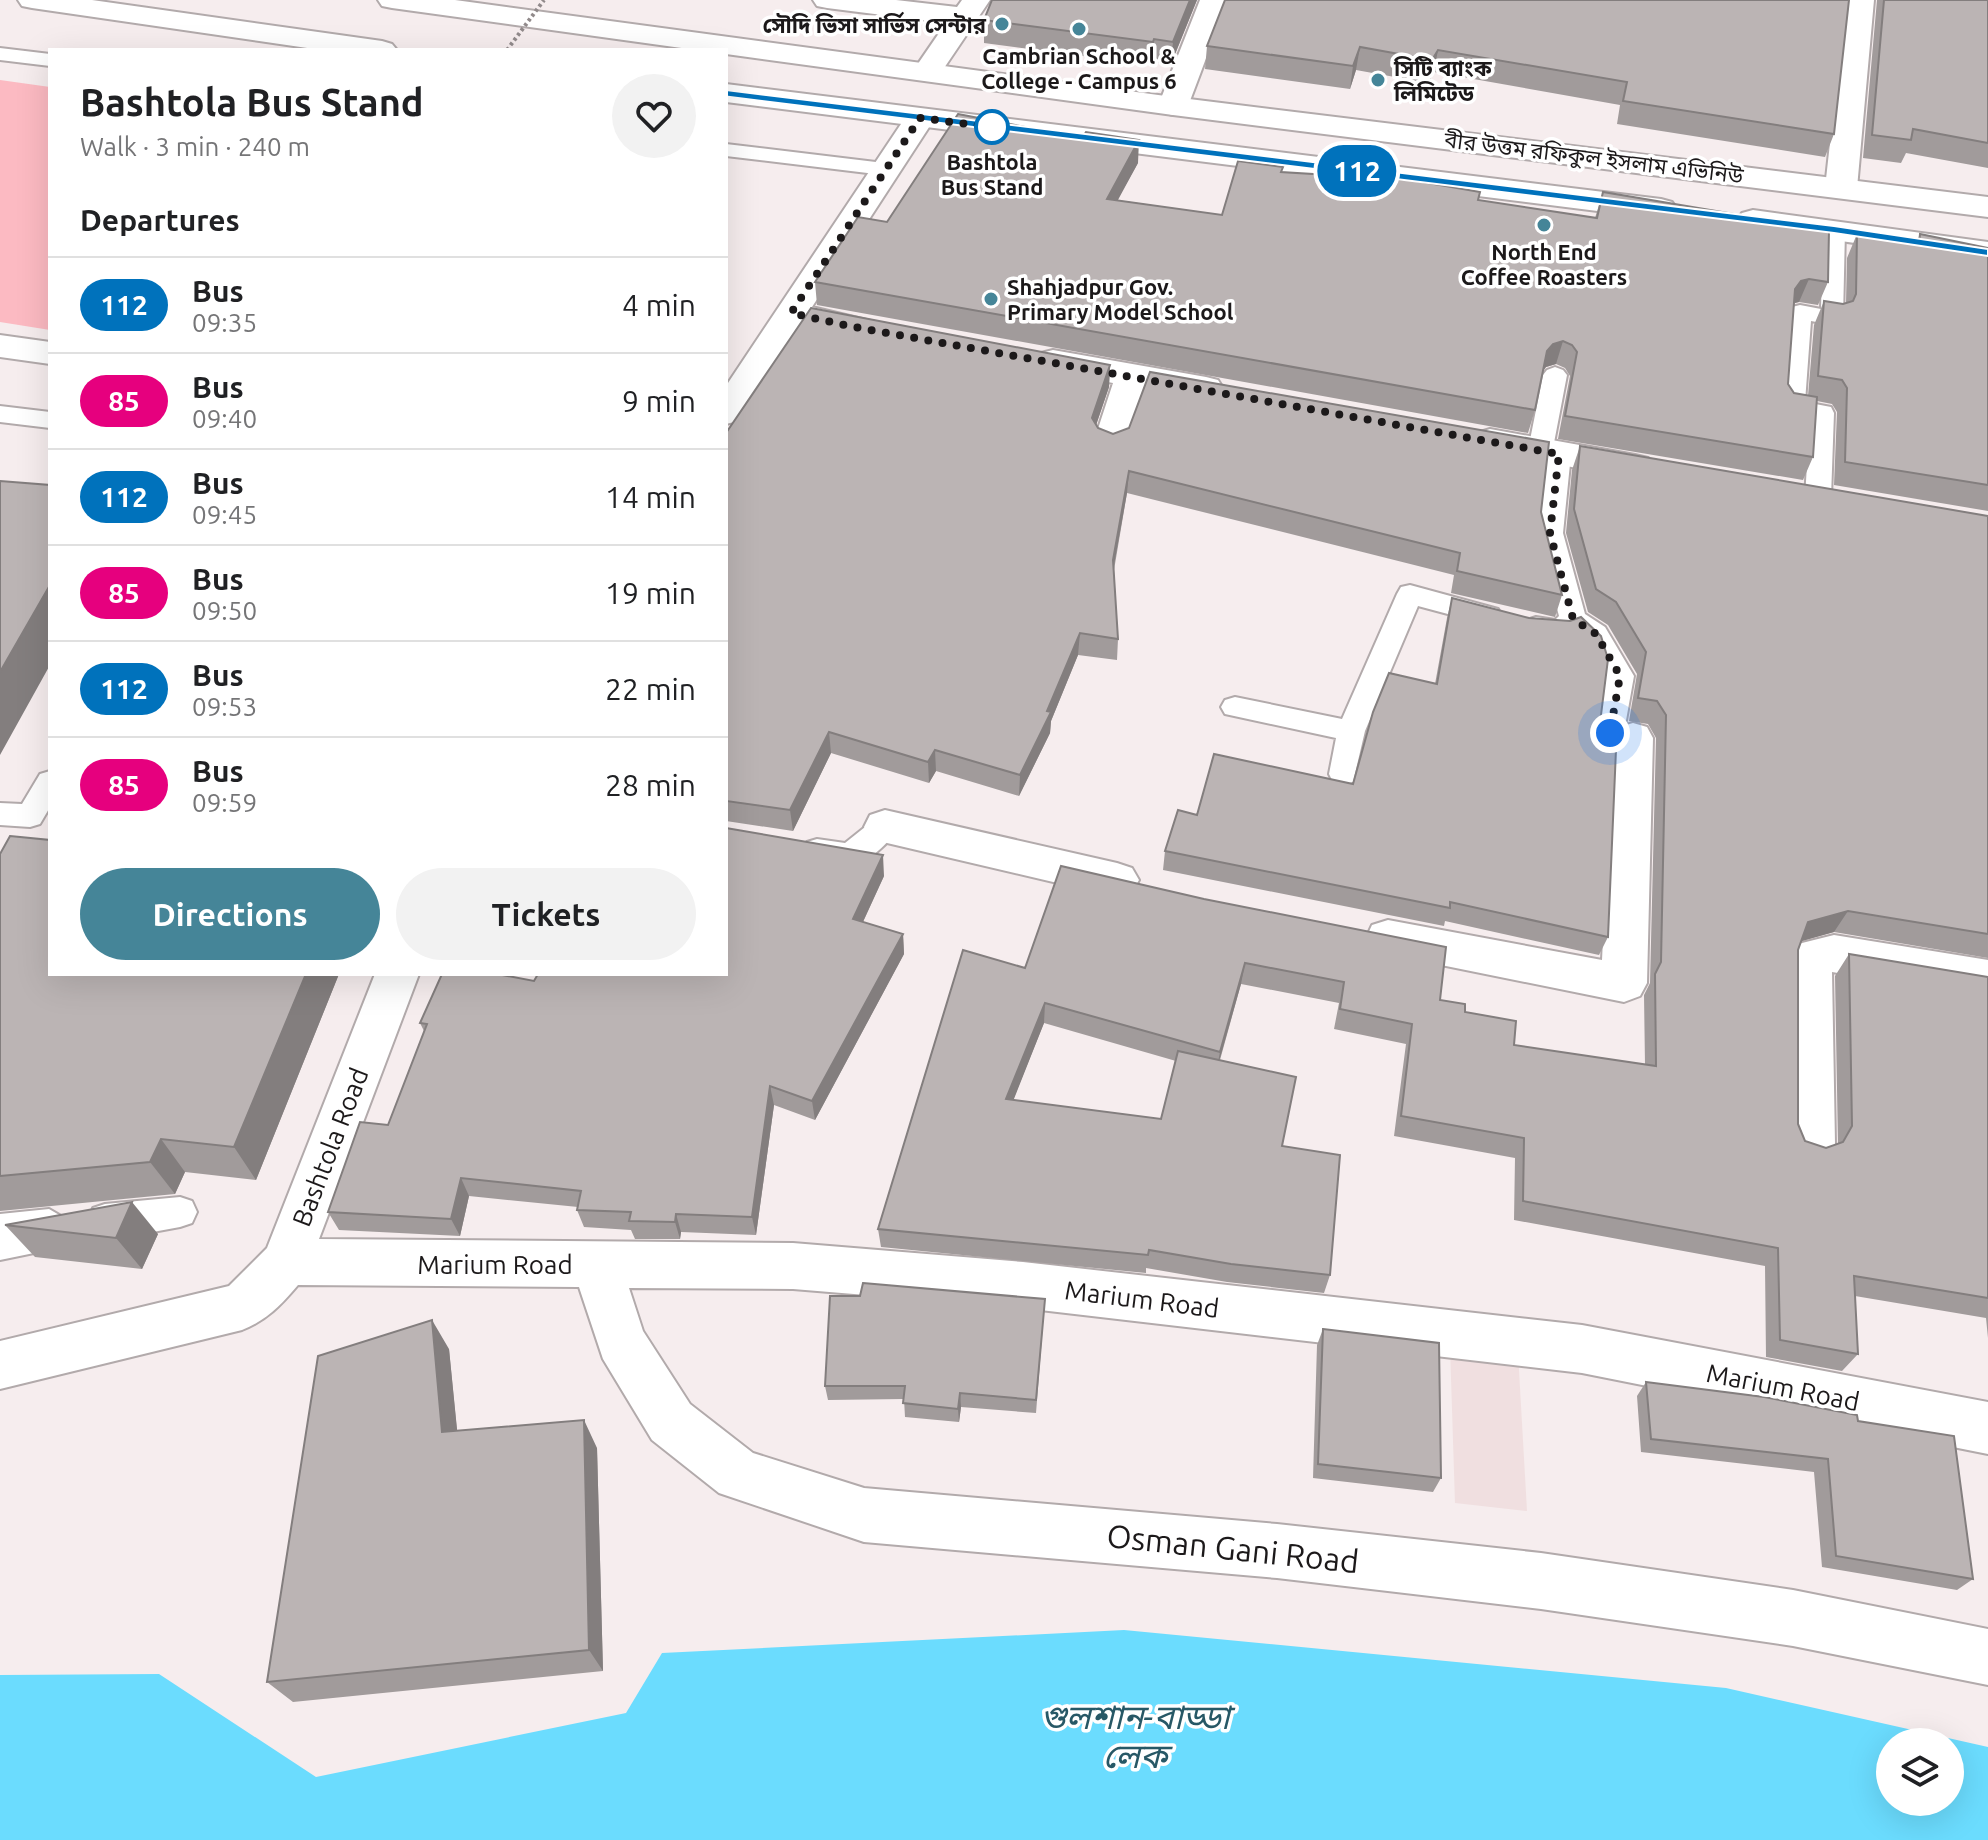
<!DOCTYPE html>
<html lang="en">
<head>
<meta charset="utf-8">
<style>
	body { margin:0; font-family:Ubuntu,"Noto Sans Bengali",sans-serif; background:#f2f2f2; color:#202124; height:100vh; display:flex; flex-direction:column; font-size:30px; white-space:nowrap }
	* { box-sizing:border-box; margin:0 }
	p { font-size:26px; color:#757577 }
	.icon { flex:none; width:44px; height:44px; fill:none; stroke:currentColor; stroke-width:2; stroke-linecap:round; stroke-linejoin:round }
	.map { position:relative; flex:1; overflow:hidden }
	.drawer { position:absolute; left:48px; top:48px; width:680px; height:928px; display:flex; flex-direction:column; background:#fff; border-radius:0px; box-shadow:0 8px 32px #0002 }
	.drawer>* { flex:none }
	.badge { padding:0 16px; border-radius:26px; font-size:28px; line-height:52px }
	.tools { position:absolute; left:1876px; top:1728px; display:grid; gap:16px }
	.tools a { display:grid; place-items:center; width:88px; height:88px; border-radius:50%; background:#fff; box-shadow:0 8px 32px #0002; font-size:40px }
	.you { position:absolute; width:40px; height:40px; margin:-20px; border:6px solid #fff; border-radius:50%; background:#1a73e8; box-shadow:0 0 0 12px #1a73e833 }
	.map>.badge { position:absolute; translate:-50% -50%; box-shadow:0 0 0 4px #fff }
	h2 { padding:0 32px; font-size:30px; line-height:72px }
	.round { display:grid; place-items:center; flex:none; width:84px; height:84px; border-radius:42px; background:#f2f2f2 }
	.head { display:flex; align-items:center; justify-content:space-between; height:136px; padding:0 32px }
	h1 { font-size:38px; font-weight:700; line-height:60px }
	.cta { display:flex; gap:16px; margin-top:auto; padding:16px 32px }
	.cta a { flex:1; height:92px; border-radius:48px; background:#458598; color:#fff; font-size:32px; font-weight:700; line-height:92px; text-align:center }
	.cta a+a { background:#f2f2f2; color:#202124 }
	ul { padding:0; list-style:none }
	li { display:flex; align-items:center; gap:24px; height:96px; padding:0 32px; border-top:2px solid #e0e0e0 }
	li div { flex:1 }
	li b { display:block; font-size:30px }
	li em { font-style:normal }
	li .badge { min-width:88px; font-weight:700; text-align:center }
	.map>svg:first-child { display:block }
</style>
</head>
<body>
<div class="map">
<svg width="1988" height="1840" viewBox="0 0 1988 1840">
	<rect width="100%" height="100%" fill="#f6edee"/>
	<!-- built -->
	<path fill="#f0dfe0" d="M1450,1346L1518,1353L1527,1511L1455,1503Z"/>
	<!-- green -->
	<path fill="#fcbac2" d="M0,80L50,87V330L0,322Z"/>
	<!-- water -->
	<path fill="#6bdcfe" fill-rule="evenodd" d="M1124,1630L1726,1688L1988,1747V1840H0V1675L159,1674L316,1777L626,1713L662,1653ZM1890,1742H1950V1802H1890Z"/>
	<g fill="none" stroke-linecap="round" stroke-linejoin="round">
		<defs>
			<path id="service" d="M0,48L50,54V66L0,60Z
				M726,144L884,163L895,169L884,175L726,156Z
				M1834,223L1845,230L1843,318L1840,323L1832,325L1811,321L1805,402L1831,407L1834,413L1831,497L1827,503L1818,505L1809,503L1805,497L1810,418L1785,413L1781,407L1789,312L1792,307L1800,305L1821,309L1823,230Z
				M1555,367L1563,370L1567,375L1553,448H1568L1571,454L1563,533L1585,614L1605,627L1634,676L1625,726L1643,731L1647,738L1643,745L1633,748L1600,740L1596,733C1603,693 1616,660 1575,633C1561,643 1542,638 1527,634L1523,627L1527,620L1536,617L1555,620L1559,616L1537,533L1546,456H1531L1528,450L1543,375L1547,370Z
				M0,406L50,412V428L0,422Z
				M1410,585L1498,609L1502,616L1498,623L1489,625L1418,606L1365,731L1353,782L1343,785L1333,782L1329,774L1336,738L1225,714L1221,707L1225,700L1235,697L1342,719L1397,594L1401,587Z
				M50,771V807L40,824L30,827L0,825V803L22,804L40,774Z
				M885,816L895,819L899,827C892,840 866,865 851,866C837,868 819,862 807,858L802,850L807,842L817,839L845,843L875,819Z
				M180,1197L192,1201L197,1212L192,1223L180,1227L104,1241L92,1237L87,1226L93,1208L105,1204Z
				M49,1209L73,1223L78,1234L73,1245L0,1260V1214Z"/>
			<path id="minor" d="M813,0H896L957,7L962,0H990L938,77L928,80L918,77L913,71L946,23L827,8L817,6Z
				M1200,0H1228L1188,106L1184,112L1173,115L1162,112L1158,106Z
				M1846,0H1874L1857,188L1852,195L1841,197L1830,195L1825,188Z
				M920,109L931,112L935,118L812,307L875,322L880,329L875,336L863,340L800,325L738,421L726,424V386L909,112Z
				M0,335L50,342V364L0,357Z
				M1053,350L1206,377L1218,380L1223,388L1218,396L1206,399L1146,389L1125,449L1112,453L1099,449L1094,441L1113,383L1041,369L1036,361L1041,353Z
				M1490,429L1635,455L1648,458L1653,467L1648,476L1635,479L1477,449L1472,441L1477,433Z
				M1633,723L1647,727L1653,738L1647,983L1640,996L1624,1002L1372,951L1366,938L1372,925L1388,920L1602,960L1613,738L1619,727Z
				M885,810L1117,863L1132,868L1139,880L1132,892L1117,897L870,839L864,827L870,815Z
				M1834,935L1988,960V998L1832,972L1835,1144L1828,1159L1811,1165L1794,1159L1787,1144L1788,971L1798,944Z
				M375,974H419L319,1239L793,1243L1023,1262L1582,1325L1988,1402V1454L1582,1373L1023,1308L793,1289L629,1288L643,1331L690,1404L753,1453L864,1488L1277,1524L1541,1553L1793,1590L1988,1629V1685L1793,1646L1541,1609L1277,1578L864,1542L719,1493L652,1440L603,1359L579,1287L298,1285C281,1305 267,1320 242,1330L0,1389V1341L229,1286L267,1248Z"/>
			<path id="primary" d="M18,0H92L382,41L392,44L397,50H321L32,8L22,6Z
				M378,0H455L1173,97L1988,197V217L1173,115L726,54V50H696L392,8L382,6Z
				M726,84L1661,199L1672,202L1677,209L1672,216L1661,219L726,102Z
				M1753,210L1988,242V262L1742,227L1737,220L1742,213Z"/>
		</defs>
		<!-- service casing -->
		<use href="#service" stroke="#b2aaab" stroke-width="4"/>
		<!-- minor casing -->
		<use href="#minor" stroke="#b2aaab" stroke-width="4"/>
		<!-- primary casing -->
		<use href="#primary" stroke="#b2aaab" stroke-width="4"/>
		<!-- service -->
		<use href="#service" fill="#fff" fill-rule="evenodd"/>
		<!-- minor -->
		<use href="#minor" fill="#fff" fill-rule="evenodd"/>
		<!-- primary -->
		<use href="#primary" fill="#fff" fill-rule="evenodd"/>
		<!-- path-bridge -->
		<path stroke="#918a8b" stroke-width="4" stroke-dasharray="3 3" stroke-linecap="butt" d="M507,50L544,0"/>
	</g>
	<!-- wall -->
	<path fill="#a19b9b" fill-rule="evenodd" d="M992,0H1197L1171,64L1153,62L1151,65L984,43V20Z
		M1849,0L1834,134L1825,157L1617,124L1620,105L1434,72L1428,83L1356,70L1350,89L1205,69L1207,46Z
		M1877,0H1988V168L1906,153L1901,163L1863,158Z
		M1138,163L1117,200L1222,215L1282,172L1478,200L1595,218L1603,192L1828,282L1818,305L1799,302L1794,303L1788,384L1794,393L1808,396L1814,325L1824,301L1843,304L1846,303L1847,258L1857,234L1916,243L1920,234L1988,248V511L1834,485L1837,412L1832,404L1817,401L1813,457L1803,480L1558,439L1570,376L1565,368L1556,364L1546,367L1543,371L1535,410L1528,433L817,305L815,282L887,222Z
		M1110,365L1109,387L1096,425L1098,428L1113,434L1541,512L1562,595L1555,617L1451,593L1454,575L1127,493L1114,570L1118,639L1117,660L1078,655L1051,721L1050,733L1019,796L936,771L929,783L831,753L793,831L726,821V433Z
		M1580,446L1988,516V958L1834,932L1801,941L1798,950V1124L1805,1141L1826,1148L1838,1144L1835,976L1849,954L1988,977V1338L1986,1318L1855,1296L1858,1354L1842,1371L1766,1357L1765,1266L1514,1220L1515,1158L1394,1136L1406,1044L1334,1029L1339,1003L1241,984L1220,1060L1282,1146L1330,1275L1324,1293L1227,1282L1146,1268V1273L881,1247L878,1229L1025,968L1061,866L1440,1000L1465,1012L1514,1045L1645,1065L1644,995L1650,983L1656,738L1648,724L1629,721L1637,674L1608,625L1588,612L1566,533L1572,470ZM1044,1023L1176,1061L1161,1119L1013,1100Z
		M1452,598L1601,715L1608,937L1599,955L1445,921L1444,926L1163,870L1165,851L1353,784L1435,684L1447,618Z
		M0,854L339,974L256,1180L185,1172L175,1194L0,1211Z
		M884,876L863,922L903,934L904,954L815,1120L774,1105L756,1235L681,1232L680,1239H635L631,1230L584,1227L577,1210L578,1207L469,1196L460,1236L339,1230L328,1212L388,1125L424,1031L420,1023L534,981Z
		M5,1225L158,1234L142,1269L35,1257Z
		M860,1296L1045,1299L1036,1413L961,1407L959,1422L905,1417L904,1399L828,1400L825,1386Z
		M1323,1329L1441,1478L1433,1492L1313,1478L1317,1345Z
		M449,1349L457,1431L597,1448L603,1671L293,1702L267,1682Z
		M1646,1382L1858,1421L1973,1579L1957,1590L1822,1567L1814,1472L1641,1452L1637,1396Z"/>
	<!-- shaded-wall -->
	<path fill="#837e7e" d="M1190,0H1197L1171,64L1173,42Z
		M1154,39L1153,62L1151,65L1153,42Z
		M1360,47L1356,70L1350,89L1353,66Z
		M1438,50L1434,72L1428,83L1432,60Z
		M1139,140L1138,163L1106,222L1107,199Z
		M1809,279L1799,302L1791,304L1795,289L1801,281Z
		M1563,341L1556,364L1546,367L1540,374L1547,351L1553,344Z
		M1110,365L1109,387L1091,440L1092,418Z
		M1129,471L1127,493L1111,582L1113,560Z
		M50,585V665L0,755V672Z
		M1080,633L1078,655L1051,721L1050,733L1019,796L1020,775Z
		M829,732L831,753L793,831L790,810Z
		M935,750L936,771L929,783L928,762Z
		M883,855L884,876L855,939L853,919Z
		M1848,911L1834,932L1795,943L1808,922Z
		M903,934L904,954L815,1120L812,1101Z
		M1245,963L1241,984L1216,1072L1220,1052Z
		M306,974H339L256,1180L234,1147Z
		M1045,1003L1044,1023L1006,1119V1099Z
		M770,1086L774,1105L756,1235L752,1217Z
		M161,1139L185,1172L175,1194L150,1162Z
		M461,1178L469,1196L460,1236L451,1219Z
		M132,1202L158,1234L142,1269L116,1238Z
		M676,1214L681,1232L680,1239L675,1222Z
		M432,1320L449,1349L460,1459L442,1432Z
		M960,1393L961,1407L959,1422L958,1409Z
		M584,1420L597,1448L603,1671L589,1650Z"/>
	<!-- building -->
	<path fill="#bbb4b4" stroke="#837e7e" stroke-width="2" d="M992,0H1190L1173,42L1154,39L1153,42L984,20Z
		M1225,0H1849L1834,134L1623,101L1627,82L1438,50L1432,60L1360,47L1353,66L1207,46Z
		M1884,0H1988V143L1913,129L1911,140L1872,135Z
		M958,114L1082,138L1086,132L1139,140L1107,199L1222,215L1238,161L1283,167L1281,172L1411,180L1480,192L1478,200L1597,218L1603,192L1829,230L1828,282L1809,279L1801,281L1795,289L1788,384L1794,393L1817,397L1813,457L1565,416L1577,352L1572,345L1563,341L1553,344L1547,351L1535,410L815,282L858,217L887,222Z
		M1857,234L1919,244L1920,234L1988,248V485L1845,462L1847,388L1842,380L1818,376L1824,301L1843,304L1853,301L1856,294Z
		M811,308L1110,365L1092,418L1098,428L1113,434L1129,428L1150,372L1549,442L1541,512L1562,595L1457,571L1460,553L1129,471L1113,560L1118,639L1080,633L1047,711L1051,712L1020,775L935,750L928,762L829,732L790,810L726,801V433Z
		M1580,446L1988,516V934L1848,911L1808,922L1798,950V1124L1805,1141L1826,1148L1843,1142L1852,1126L1849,954L1988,977V1298L1854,1276L1858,1354L1780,1340L1778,1248L1523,1201L1524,1138L1401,1116L1412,1024L1340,1009L1344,982L1245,963L1220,1052L1045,1003L1006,1099L1161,1119L1178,1051L1296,1077L1282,1146L1340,1155L1330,1275L1231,1264L1149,1250L1148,1255L878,1229L963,950L1025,968L1061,866L1204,899L1446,947L1440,1000L1465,1004V1012L1516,1021L1514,1045L1656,1066L1655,974L1661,962L1666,715L1657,701L1638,698L1646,652L1616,602L1596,589L1574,509Z
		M0,481L50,485V585L0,672Z
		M1452,598L1529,618L1570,621L1581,617L1601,636L1608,659L1601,715L1607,724L1617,726L1608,937L1450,902V908L1165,851L1178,810L1197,815L1214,754L1353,784L1373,712L1389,673L1437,684Z
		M726,828L883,855L853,919L903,934L812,1101L770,1086L752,1217L676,1214L675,1222L629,1221L631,1212L577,1210L581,1191L461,1178L451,1219L328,1212L360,1122L388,1125L427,1024L420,1023L442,974H497L534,981L538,974H726Z
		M10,836L50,840V974H306L234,1147L161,1139L150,1162L0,1176V854Z
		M132,1202L116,1238L5,1225Z
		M863,1283L1045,1299L1036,1400L960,1393L958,1409L903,1403L905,1386H825L830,1296H860Z
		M432,1320L442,1432L584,1420L589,1650L267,1682L318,1356Z
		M1323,1329L1439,1343L1441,1478L1318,1464Z
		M1646,1382L1764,1397L1857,1415L1858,1421L1954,1436L1973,1579L1836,1556L1828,1459L1651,1439Z"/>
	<!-- line -->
	<path fill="#0072bc" stroke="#fff" stroke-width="2" d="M726,90L1834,226L1988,249V256L1834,233L722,96L721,93Z"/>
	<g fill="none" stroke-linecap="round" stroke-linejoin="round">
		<!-- walk -->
		<path stroke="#1c191a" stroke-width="8" stroke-dasharray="0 14.4" d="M992,127L920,118L791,313L854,327L1559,454L1550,533L1573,619L1596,634L1620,676L1610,733"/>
	</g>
	<!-- markers -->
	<g fill="#458598" stroke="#fff" stroke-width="3">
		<circle cx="1002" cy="24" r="8"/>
		<circle cx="1079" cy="29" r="8"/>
		<circle cx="1378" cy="80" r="8"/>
		<circle cx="1544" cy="225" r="8"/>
		<circle cx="991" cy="299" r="8"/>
	</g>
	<circle fill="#fff" stroke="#0072bc" stroke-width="4" cx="992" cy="127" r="16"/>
	<g text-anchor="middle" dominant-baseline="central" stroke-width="7" stroke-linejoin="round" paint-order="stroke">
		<!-- far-poi labels -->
		<g font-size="22" font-weight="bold" fill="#1c191a" stroke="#fff">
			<text x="986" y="24" text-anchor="end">সৌদি ভিসা সার্ভিস সেন্টার</text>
			<text x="1079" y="55">Cambrian School &amp;<tspan x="1079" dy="25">College - Campus 6</tspan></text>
			<text x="1394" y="67" text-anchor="start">সিটি ব্যাংক<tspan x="1394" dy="25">লিমিটেড</tspan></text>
			<text x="1544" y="251">North End<tspan x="1544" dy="25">Coffee Roasters</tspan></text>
			<text x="1007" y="286" text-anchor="start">Shahjadpur Gov.<tspan x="1007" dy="25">Primary Model School</tspan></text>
		</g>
		<!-- far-street labels -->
		<g font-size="22" fill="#1c191a" stroke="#fff">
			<text transform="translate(1594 157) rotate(7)">বীর উত্তম রফিকুল ইসলাম এভিনিউ</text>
		</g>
		<!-- far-stop labels -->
		<g font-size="22" font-weight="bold" fill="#1c191a" stroke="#fff">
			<text x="992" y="161">Bashtola<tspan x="992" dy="25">Bus Stand</tspan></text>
		</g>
		<!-- street labels -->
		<g font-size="26" fill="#1c191a" stroke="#fff">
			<text transform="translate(330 1147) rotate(-69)">Bashtola Road</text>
			<text x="495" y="1264">Marium Road</text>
			<text transform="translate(1142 1299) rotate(7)">Marium Road</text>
			<text transform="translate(1783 1387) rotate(11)">Marium Road</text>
		</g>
		<!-- near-street labels -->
		<g font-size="32" fill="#1c191a" stroke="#fff">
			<text transform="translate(1233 1548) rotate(6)">Osman Gani Road</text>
		</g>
		<!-- near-water labels -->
		<g font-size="34" font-style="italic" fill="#275866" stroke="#fff">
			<text x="1135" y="1716">গুলশান-বাড্ডা<tspan x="1135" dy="39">লেক</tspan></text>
		</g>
	</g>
</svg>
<div class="tools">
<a><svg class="icon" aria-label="layers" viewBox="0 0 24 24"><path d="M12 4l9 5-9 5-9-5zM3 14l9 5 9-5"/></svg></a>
</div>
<div class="you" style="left:1610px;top:733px"></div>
<b class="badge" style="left:1357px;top:171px;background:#0072bc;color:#fff">112</b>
<section class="drawer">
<div class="head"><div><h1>Bashtola Bus Stand</h1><p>Walk · 3 min · 240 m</p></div><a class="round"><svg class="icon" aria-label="heart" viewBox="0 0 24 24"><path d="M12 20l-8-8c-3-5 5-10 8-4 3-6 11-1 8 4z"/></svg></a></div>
<h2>Departures</h2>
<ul>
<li><span class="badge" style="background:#0072bc;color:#fff">112</span><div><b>Bus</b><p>09:35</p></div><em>4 min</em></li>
<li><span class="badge" style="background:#e6007e;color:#fff">85</span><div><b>Bus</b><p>09:40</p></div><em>9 min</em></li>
<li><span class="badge" style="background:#0072bc;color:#fff">112</span><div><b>Bus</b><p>09:45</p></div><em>14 min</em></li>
<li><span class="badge" style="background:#e6007e;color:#fff">85</span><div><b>Bus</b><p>09:50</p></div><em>19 min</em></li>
<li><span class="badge" style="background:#0072bc;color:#fff">112</span><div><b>Bus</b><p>09:53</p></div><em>22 min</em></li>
<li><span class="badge" style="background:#e6007e;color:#fff">85</span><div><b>Bus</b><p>09:59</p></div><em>28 min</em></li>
</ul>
<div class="cta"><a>Directions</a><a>Tickets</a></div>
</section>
</div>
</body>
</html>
